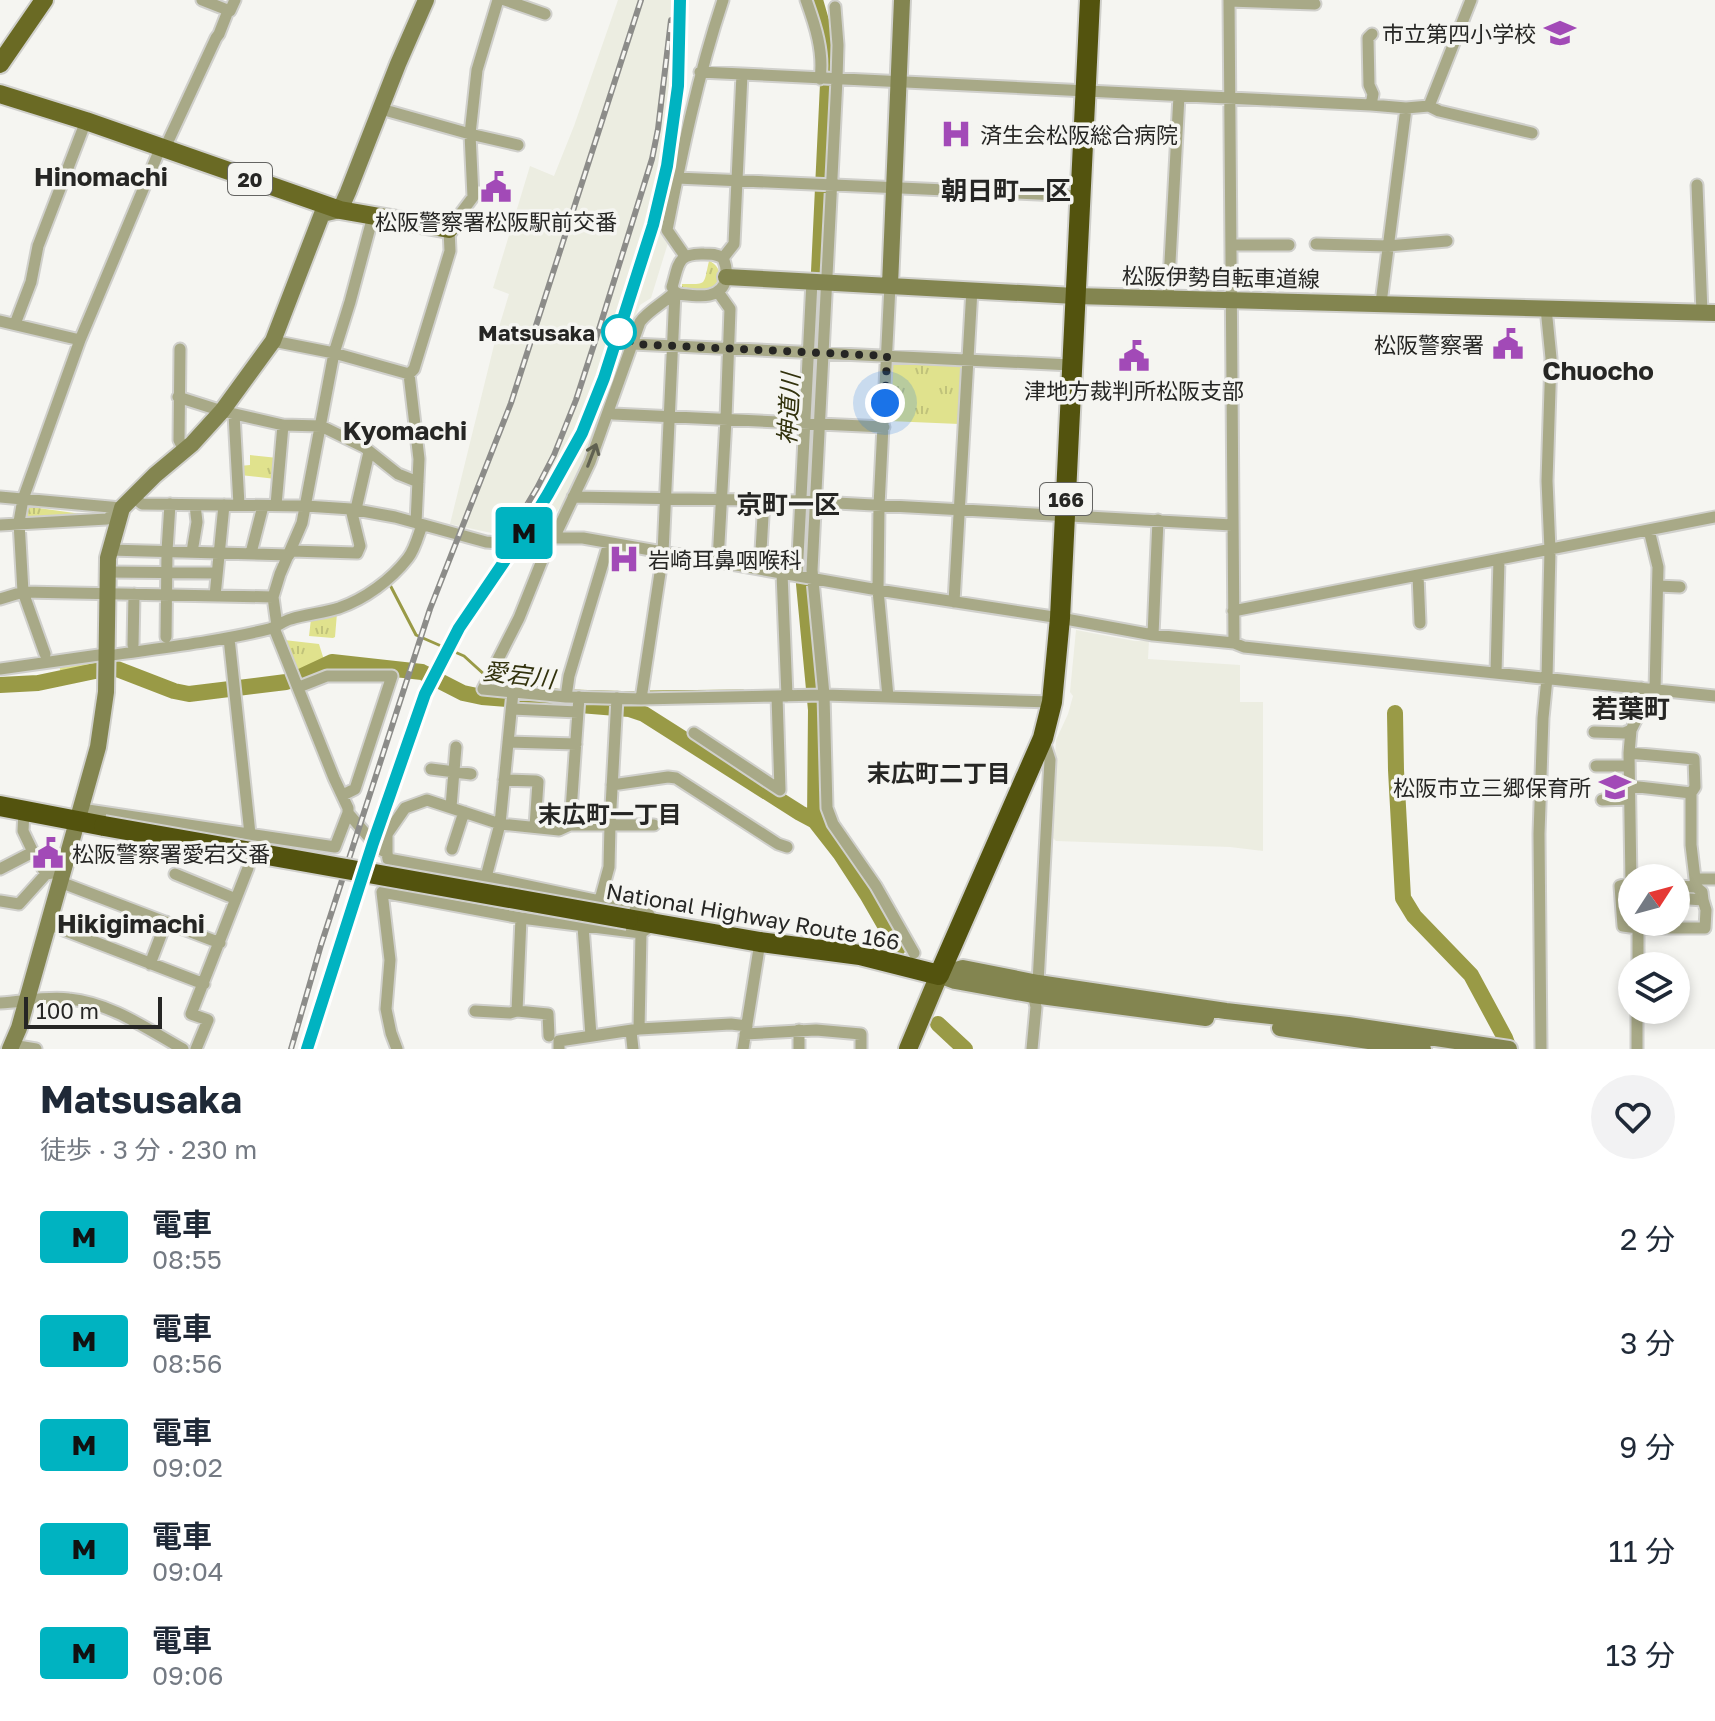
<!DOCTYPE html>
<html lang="ja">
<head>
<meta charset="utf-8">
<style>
	body { margin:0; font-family:"Golos Text","Noto Sans JP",sans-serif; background:#f2f2f3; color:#1f2937; height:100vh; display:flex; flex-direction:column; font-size:30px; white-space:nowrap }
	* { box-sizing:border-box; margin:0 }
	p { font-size:26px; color:#747a83 }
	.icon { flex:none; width:44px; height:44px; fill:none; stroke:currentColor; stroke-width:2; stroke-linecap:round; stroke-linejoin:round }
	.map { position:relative; height:1049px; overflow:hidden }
	.side { display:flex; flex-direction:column; background:#fff; flex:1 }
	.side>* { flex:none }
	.badge { padding:0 16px; border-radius:6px; font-size:28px; line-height:52px }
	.needle { width:52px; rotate:54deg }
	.fabs { position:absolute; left:1618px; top:864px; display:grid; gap:16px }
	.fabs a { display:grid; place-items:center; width:72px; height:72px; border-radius:50%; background:#fff; box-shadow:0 4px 12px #0003; font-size:40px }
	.scale { position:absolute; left:24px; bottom:20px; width:138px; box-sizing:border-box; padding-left:8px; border:4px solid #262624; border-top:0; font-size:22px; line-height:28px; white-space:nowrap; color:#262624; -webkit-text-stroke:6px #f5f5f1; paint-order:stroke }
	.you { position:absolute; width:40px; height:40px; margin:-20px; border:6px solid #fff; border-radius:50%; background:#1a73e8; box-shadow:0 0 0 12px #1a73e833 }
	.map>.badge { position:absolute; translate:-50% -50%; box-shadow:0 0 0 4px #fff }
	.round { display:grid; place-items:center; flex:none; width:84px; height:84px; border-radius:42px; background:#f2f2f3 }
	.overview { display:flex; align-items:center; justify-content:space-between; height:136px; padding:0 40px }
	h1 { font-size:38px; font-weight:700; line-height:60px }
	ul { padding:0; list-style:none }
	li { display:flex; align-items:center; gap:24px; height:104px; padding:0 40px }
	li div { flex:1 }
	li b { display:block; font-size:30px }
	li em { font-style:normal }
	li .badge { min-width:88px; font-weight:700; text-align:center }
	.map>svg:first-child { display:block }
</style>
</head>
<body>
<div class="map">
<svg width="1715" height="1049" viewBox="0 0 1715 1049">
	<defs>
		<pattern id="grass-tufts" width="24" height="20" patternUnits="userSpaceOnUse" patternTransform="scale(2)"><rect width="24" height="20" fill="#e0e28d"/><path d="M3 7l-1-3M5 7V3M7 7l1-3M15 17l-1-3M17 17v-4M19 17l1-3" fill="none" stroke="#c0c27a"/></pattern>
	</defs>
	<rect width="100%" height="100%" fill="#f5f5f1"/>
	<!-- built -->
	<path fill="#ecede1" d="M618,0H685L682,112L660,225L668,243L651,298L640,305L608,386L593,440L568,497L552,518L532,531L510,537L450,524L496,337L509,294L493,288L530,166L554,176L574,126Z
		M1076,630L1135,641H1149L1148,659L1240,665V702H1263V851L1230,847L1056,841L1050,835L1056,740L1068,714L1073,696L1070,692Z"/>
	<!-- grass -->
	<path fill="url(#grass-tufts)" d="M709,261C722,266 723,282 710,288C702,292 691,288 682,287V284C708,284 703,286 709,261Z
		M896,359L960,363L964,367L959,424L889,421L892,362Z
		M250,455L278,458L276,479L240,475L239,466L250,465Z
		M31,507L96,516L23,519L27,509Z
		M337,613L335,637L333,638L309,636L311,619Z
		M284,640L319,644L324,660L298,670Z
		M97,659V668L61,675L59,664Z"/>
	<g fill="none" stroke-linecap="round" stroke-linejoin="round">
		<!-- stream -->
		<path stroke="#999a46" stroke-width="3" d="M389,583L416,635L464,656L486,676
			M492,681L563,691
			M571,691L639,693
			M647,692L743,691"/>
		<!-- river -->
		<path stroke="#999a46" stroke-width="16" d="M0,685L38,683L95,671L117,669L174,691L189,694L286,682L302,676L332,662L422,672L463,693L482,697L629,709L644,714L800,813L815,821L840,853L868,896L898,948
			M1395,713L1396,770L1403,898L1414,916L1471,975L1505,1038L1509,1049
			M815,821L816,710L804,584L828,84L827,42L815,0
			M938,1024L965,1049"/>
		<defs>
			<path id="street" d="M202,0L230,11L235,0
				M505,0L545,14
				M806,0C815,25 824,52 820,79
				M1229,0L1234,643
				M1229,1L1315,4
				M835,7L838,45L837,79L812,570L824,695L827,808L833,824L876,886L914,953
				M700,72L742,74
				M1371,105L1373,94L1369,85L1368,38L1372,34
				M1429,106L1471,0
				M381,109L470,134L518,145
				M164,150L216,38L219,34L228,11
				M677,178L1081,196
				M1697,185L1702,313
				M1316,244L1388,246L1447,241
				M1231,245H1289
				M685,256L667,230C682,152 698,75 723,0
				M723,258L734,244L742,74L1371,105L1406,108L1429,106L1439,111L1532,133
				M675,292L679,294C696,296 722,301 726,278C727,271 726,265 723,258
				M1168,299L1179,96
				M1381,303L1406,108
				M0,321L80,340
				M15,324L31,282L38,246L86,121
				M273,341L334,353L409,374
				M633,344L1071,365
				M180,349L179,440L184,450
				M178,397L222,411L283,425L321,426L364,447L398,474L418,482
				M608,412L613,414L884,427
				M234,414L239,505
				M0,497L121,508
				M133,497L142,504L306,506L351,509L395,517L486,542L513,544L554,538H583L878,590L1060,618L1153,635L1234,643L1244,647L1715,696
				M573,497L801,501L1232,525
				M276,505L283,425
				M356,509L369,452
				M416,523L419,459L409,374L414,369L450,251L449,229L473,197L470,134L477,70L498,0
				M0,525L107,519L121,509
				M1649,530L1658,567L1655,690
				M551,538L519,618L483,689L566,697L641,699L824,695L1052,702
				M554,538L590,462L640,322C649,310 664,303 675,292
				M109,550L289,555
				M291,551L357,553L360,546L351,509
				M192,552L197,522L195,505
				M251,553L263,506
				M718,561L726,419L730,309L718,292
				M760,568L764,499
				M107,572L216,573
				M782,573L787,696
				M1418,575L1420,623
				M797,576L812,281
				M1658,586L1680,587
				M215,596L224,505
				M0,599L23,592L273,597
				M954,602L972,289
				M1233,611L1715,517
				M277,626L273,597L280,574L302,523L334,353L350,302L373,216
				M274,628L334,778L348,808V813L378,848L387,853L388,859L486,877L647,911L654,924L641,933L521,918L382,892L390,960L386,1009L391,1033L397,1049
				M1153,635L1158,520
				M166,637L167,551L170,504
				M133,645L134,594
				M45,654L23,592L19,522L23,499L80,340L160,149
				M106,656C160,648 216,642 269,629C277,627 283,621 291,619C307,614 323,613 339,608C365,599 391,580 408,558C415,549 418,536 422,525
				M0,669L106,654
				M1496,673L1499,559
				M299,687L327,676H392L355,789L343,795
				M566,697L569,676L609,543
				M888,697L878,590L879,506L890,285
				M641,699L663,553L675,292L672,287C679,265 676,253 704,254C712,254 716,254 723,258
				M512,709L578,712
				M1594,732L1624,733L1631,730
				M694,733L780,790L777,696
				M508,742L576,744
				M1629,753L1694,759L1695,787L1691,793L1630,786
				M1596,766H1629
				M431,769L471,774
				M504,780L536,781L538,782L535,827
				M612,785L668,777L676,778L778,844L787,847
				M1602,800L1629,799
				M451,807L456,747
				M81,809L335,847L348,813
				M570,825L579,697
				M452,849L464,812
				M33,852L46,874
				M387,853V834L405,808L427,800L500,824L559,830L570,825H654
				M0,869L33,852L23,831L24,811
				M175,874L236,899
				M486,877L500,824L513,692
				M1695,879H1715
				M60,882L220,943
				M1676,886L1696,887
				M1676,898L1703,900L1702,892L1696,887L1691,845V793
				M600,900L609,867L610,825L617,698
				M0,901L19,904L46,874L64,871
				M521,918L517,1011L548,1014L549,1036
				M48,924L204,984
				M583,926L591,1036
				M1638,928H1705L1706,910L1703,900
				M150,964L166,922
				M1638,966V928L1623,926L1620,886L1631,883L1629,753L1631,730L1636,720L1641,688
				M1038,983L1050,760L1043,738
				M0,1003C22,1002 46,996 69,999C111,1003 147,1029 183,1049
				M475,1011L510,1013L517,1011
				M639,1029L641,933
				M799,1030V1049
				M631,1031L633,1049
				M745,1034L816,1030L861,1034V1049
				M12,1045L36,1049
				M196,1049L208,1020L191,1014L248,868L250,834L229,638
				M559,1049V1041L639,1029L731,1024L747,1026
				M743,1049L760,942
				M1032,1049L1036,1007L1033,995
				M1541,1049L1539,834L1543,718L1547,678L1550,550L1547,481L1551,358L1546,308
				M1637,1049V1010"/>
			<path id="secondary" d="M726,277L1075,296L1715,313
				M890,285L902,0
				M939,975L963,968L1038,983L1226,1011L1348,1025L1509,1049
				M939,975L955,981L1033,995L1206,1018
				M1280,1028L1423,1049
				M10,1049L19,1028L98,747L106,692L108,558L122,508L155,475L192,444L222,411L273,341L322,214L340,210L348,192L398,64L426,0"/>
			<path id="primary" d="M0,64L44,0
				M0,94L86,121L340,210L449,229
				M908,1049L939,975"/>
			<path id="highway" d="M0,806L104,826
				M628,919L760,942L860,955L939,975L1043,738L1052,702L1060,618L1090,0"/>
		</defs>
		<!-- street casing -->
		<use href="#street" stroke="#d0d0cc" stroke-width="15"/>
		<!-- secondary casing -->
		<use href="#secondary" stroke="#d0d0cc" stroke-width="20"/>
		<!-- primary casing -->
		<use href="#primary" stroke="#d0d0cc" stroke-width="22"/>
		<!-- highway casing -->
		<use href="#highway" stroke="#d0d0cc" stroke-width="24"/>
		<!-- street -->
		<use href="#street" stroke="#a8a987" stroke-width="11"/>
		<!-- secondary -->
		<use href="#secondary" stroke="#838550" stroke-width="16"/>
		<!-- primary -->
		<use href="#primary" stroke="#6a6a24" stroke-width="18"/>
		<!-- highway -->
		<use href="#highway" stroke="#53530e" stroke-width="20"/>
		<defs>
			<path id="rail" d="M505,542L537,488L554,455L576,400L600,326L652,159L658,129L671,20
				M291,1049L321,945L430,609L511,403L641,0
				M307,1049L373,843L425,694L459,628L529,525L548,494L582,433L604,378L653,225L667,166L678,86L680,0"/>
		</defs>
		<!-- rail casing -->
		<use href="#rail" stroke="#8c8c89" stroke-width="6"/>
		<!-- rail -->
		<use href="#rail" stroke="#f5f5f1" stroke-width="3" stroke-dasharray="9" stroke-linecap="butt"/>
		<defs>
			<path id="highway-bridge" d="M104,826L628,919"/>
		</defs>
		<!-- highway-bridge casing -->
		<use href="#highway-bridge" stroke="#d0d0cc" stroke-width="24" stroke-linecap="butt"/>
		<!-- highway-bridge -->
		<use href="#highway-bridge" stroke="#53530e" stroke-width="20"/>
	</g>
	<!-- one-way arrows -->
	<defs><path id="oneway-shaft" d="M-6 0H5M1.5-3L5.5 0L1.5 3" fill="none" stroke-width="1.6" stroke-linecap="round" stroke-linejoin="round" transform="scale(2)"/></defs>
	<use stroke="#606151" href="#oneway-shaft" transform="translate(592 455) rotate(-69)"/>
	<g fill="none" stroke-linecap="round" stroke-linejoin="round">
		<defs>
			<path id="line" d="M307,1049L373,843L425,694L459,628L529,525L548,494L582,433L604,378L653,225L667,166L678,86L680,0"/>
		</defs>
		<!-- line casing -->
		<use href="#line" stroke="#fff" stroke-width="18"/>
		<!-- line -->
		<use href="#line" stroke="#00b3c1" stroke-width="12"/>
		<!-- walk -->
		<path stroke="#262624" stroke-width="8" stroke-dasharray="0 14.4" d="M619,332L633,344L887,356L885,403"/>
	</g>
	<!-- icons -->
	<defs>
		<symbol id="school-bare" viewBox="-9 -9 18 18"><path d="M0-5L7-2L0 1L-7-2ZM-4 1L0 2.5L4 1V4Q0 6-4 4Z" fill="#a24ab7" stroke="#f5f5f1" stroke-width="2.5" paint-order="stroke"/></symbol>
		<symbol id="hospital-bare" viewBox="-9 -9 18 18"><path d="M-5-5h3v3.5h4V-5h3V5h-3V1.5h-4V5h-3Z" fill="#a24ab7" stroke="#f5f5f1" stroke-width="2.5" paint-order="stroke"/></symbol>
		<symbol id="civic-bare" viewBox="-9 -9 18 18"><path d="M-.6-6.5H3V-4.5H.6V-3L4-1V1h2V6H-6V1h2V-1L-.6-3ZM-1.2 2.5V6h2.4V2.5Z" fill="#a24ab7" stroke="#f5f5f1" stroke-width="2.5" paint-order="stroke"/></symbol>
	</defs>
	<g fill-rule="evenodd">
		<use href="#school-bare" x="1538" y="11" width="44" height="44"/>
		<use href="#hospital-bare" x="934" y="112" width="44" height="44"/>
		<use href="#civic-bare" x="474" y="165" width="44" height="44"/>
		<use href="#civic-bare" x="1486" y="322" width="44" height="44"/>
		<use href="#civic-bare" x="1112" y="334" width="44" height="44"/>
		<use href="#hospital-bare" x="602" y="537" width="44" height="44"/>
		<use href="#school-bare" x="1593" y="765" width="44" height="44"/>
		<use href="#civic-bare" x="26" y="831" width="44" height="44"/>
	</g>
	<!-- markers -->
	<circle fill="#fff" stroke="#00b3c1" stroke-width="4" cx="619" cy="332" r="16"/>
	<g text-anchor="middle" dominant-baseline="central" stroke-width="7" stroke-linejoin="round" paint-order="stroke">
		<!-- shield labels -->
		<g fill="#f5f5f1" stroke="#646462" stroke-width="2">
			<rect x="228" y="163" width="44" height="32" rx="6"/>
			<rect x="1040" y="483" width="52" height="32" rx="6"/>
		</g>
		<g font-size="20" font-weight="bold" fill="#262624">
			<text x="250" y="179">20</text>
			<text x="1066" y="499">166</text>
		</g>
		<!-- poi labels -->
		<g font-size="22" fill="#262624" stroke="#f5f5f1" text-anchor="end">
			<text x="1536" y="33">市立第四小学校</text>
			<text x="980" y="134" text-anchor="start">済生会松阪総合病院</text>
			<text x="496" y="221" text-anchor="middle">松阪警察署松阪駅前交番</text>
			<text x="1484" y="344">松阪警察署</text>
			<text x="1134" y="390" text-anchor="middle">津地方裁判所松阪支部</text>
			<text x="648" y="559" text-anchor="start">岩崎耳鼻咽喉科</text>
			<text x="1591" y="787">松阪市立三郷保育所</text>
			<text x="72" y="853" text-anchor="start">松阪警察署愛宕交番</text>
		</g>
		<!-- street labels -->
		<g font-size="22" fill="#262624" stroke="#f5f5f1">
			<text transform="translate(1221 277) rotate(1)">松阪伊勢自転車道線</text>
			<text transform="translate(753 916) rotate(10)">National Highway Route 166</text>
		</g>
		<!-- stop labels -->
		<g font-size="22" font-weight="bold" fill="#262624" stroke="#f5f5f1" text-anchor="end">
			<text x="595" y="332">Matsusaka</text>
		</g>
		<!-- water labels -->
		<g font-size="24" font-style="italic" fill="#32320d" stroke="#f5f5f1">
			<text transform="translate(788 409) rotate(-87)">神道川</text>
			<text transform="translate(519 674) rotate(7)">愛宕川</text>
		</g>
		<!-- neighbourhood labels -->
		<g font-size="24" font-weight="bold" fill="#262624" stroke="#f5f5f1">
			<text x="939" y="772">末広町二丁目</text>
			<text x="610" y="813">末広町一丁目</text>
		</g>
		<!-- quarter labels -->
		<g font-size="26" font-weight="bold" fill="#262624" stroke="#f5f5f1">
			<text x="101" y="176">Hinomachi</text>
			<text x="1006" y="190">朝日町一区</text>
			<text x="1598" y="370">Chuocho</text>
			<text x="405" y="430">Kyomachi</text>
			<text x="788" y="504">京町一区</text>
			<text x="1631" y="708">若葉町</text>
			<text x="131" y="923">Hikigimachi</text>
		</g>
	</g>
</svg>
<div class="fabs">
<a><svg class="needle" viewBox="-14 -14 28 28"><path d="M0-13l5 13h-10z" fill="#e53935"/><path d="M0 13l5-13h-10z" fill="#747a83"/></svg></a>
<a><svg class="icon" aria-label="layers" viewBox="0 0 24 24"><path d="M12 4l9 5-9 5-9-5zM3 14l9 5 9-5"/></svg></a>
</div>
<div class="scale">100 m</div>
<div class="you" style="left:885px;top:403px"></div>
<b class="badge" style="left:524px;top:533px;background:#00b3c1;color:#111">M</b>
</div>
<section class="side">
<div class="overview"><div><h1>Matsusaka</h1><p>徒歩 · 3 分 · 230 m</p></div><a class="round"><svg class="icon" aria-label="heart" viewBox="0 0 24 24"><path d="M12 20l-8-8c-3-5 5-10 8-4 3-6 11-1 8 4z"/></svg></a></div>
<ul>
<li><span class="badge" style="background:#00b3c1;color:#111">M</span><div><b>電車</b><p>08:55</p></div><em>2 分</em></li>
<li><span class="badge" style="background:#00b3c1;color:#111">M</span><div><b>電車</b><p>08:56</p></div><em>3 分</em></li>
<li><span class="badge" style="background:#00b3c1;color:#111">M</span><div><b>電車</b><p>09:02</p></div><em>9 分</em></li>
<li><span class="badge" style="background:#00b3c1;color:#111">M</span><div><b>電車</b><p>09:04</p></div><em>11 分</em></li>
<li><span class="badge" style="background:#00b3c1;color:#111">M</span><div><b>電車</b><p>09:06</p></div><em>13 分</em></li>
</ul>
</section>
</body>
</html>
